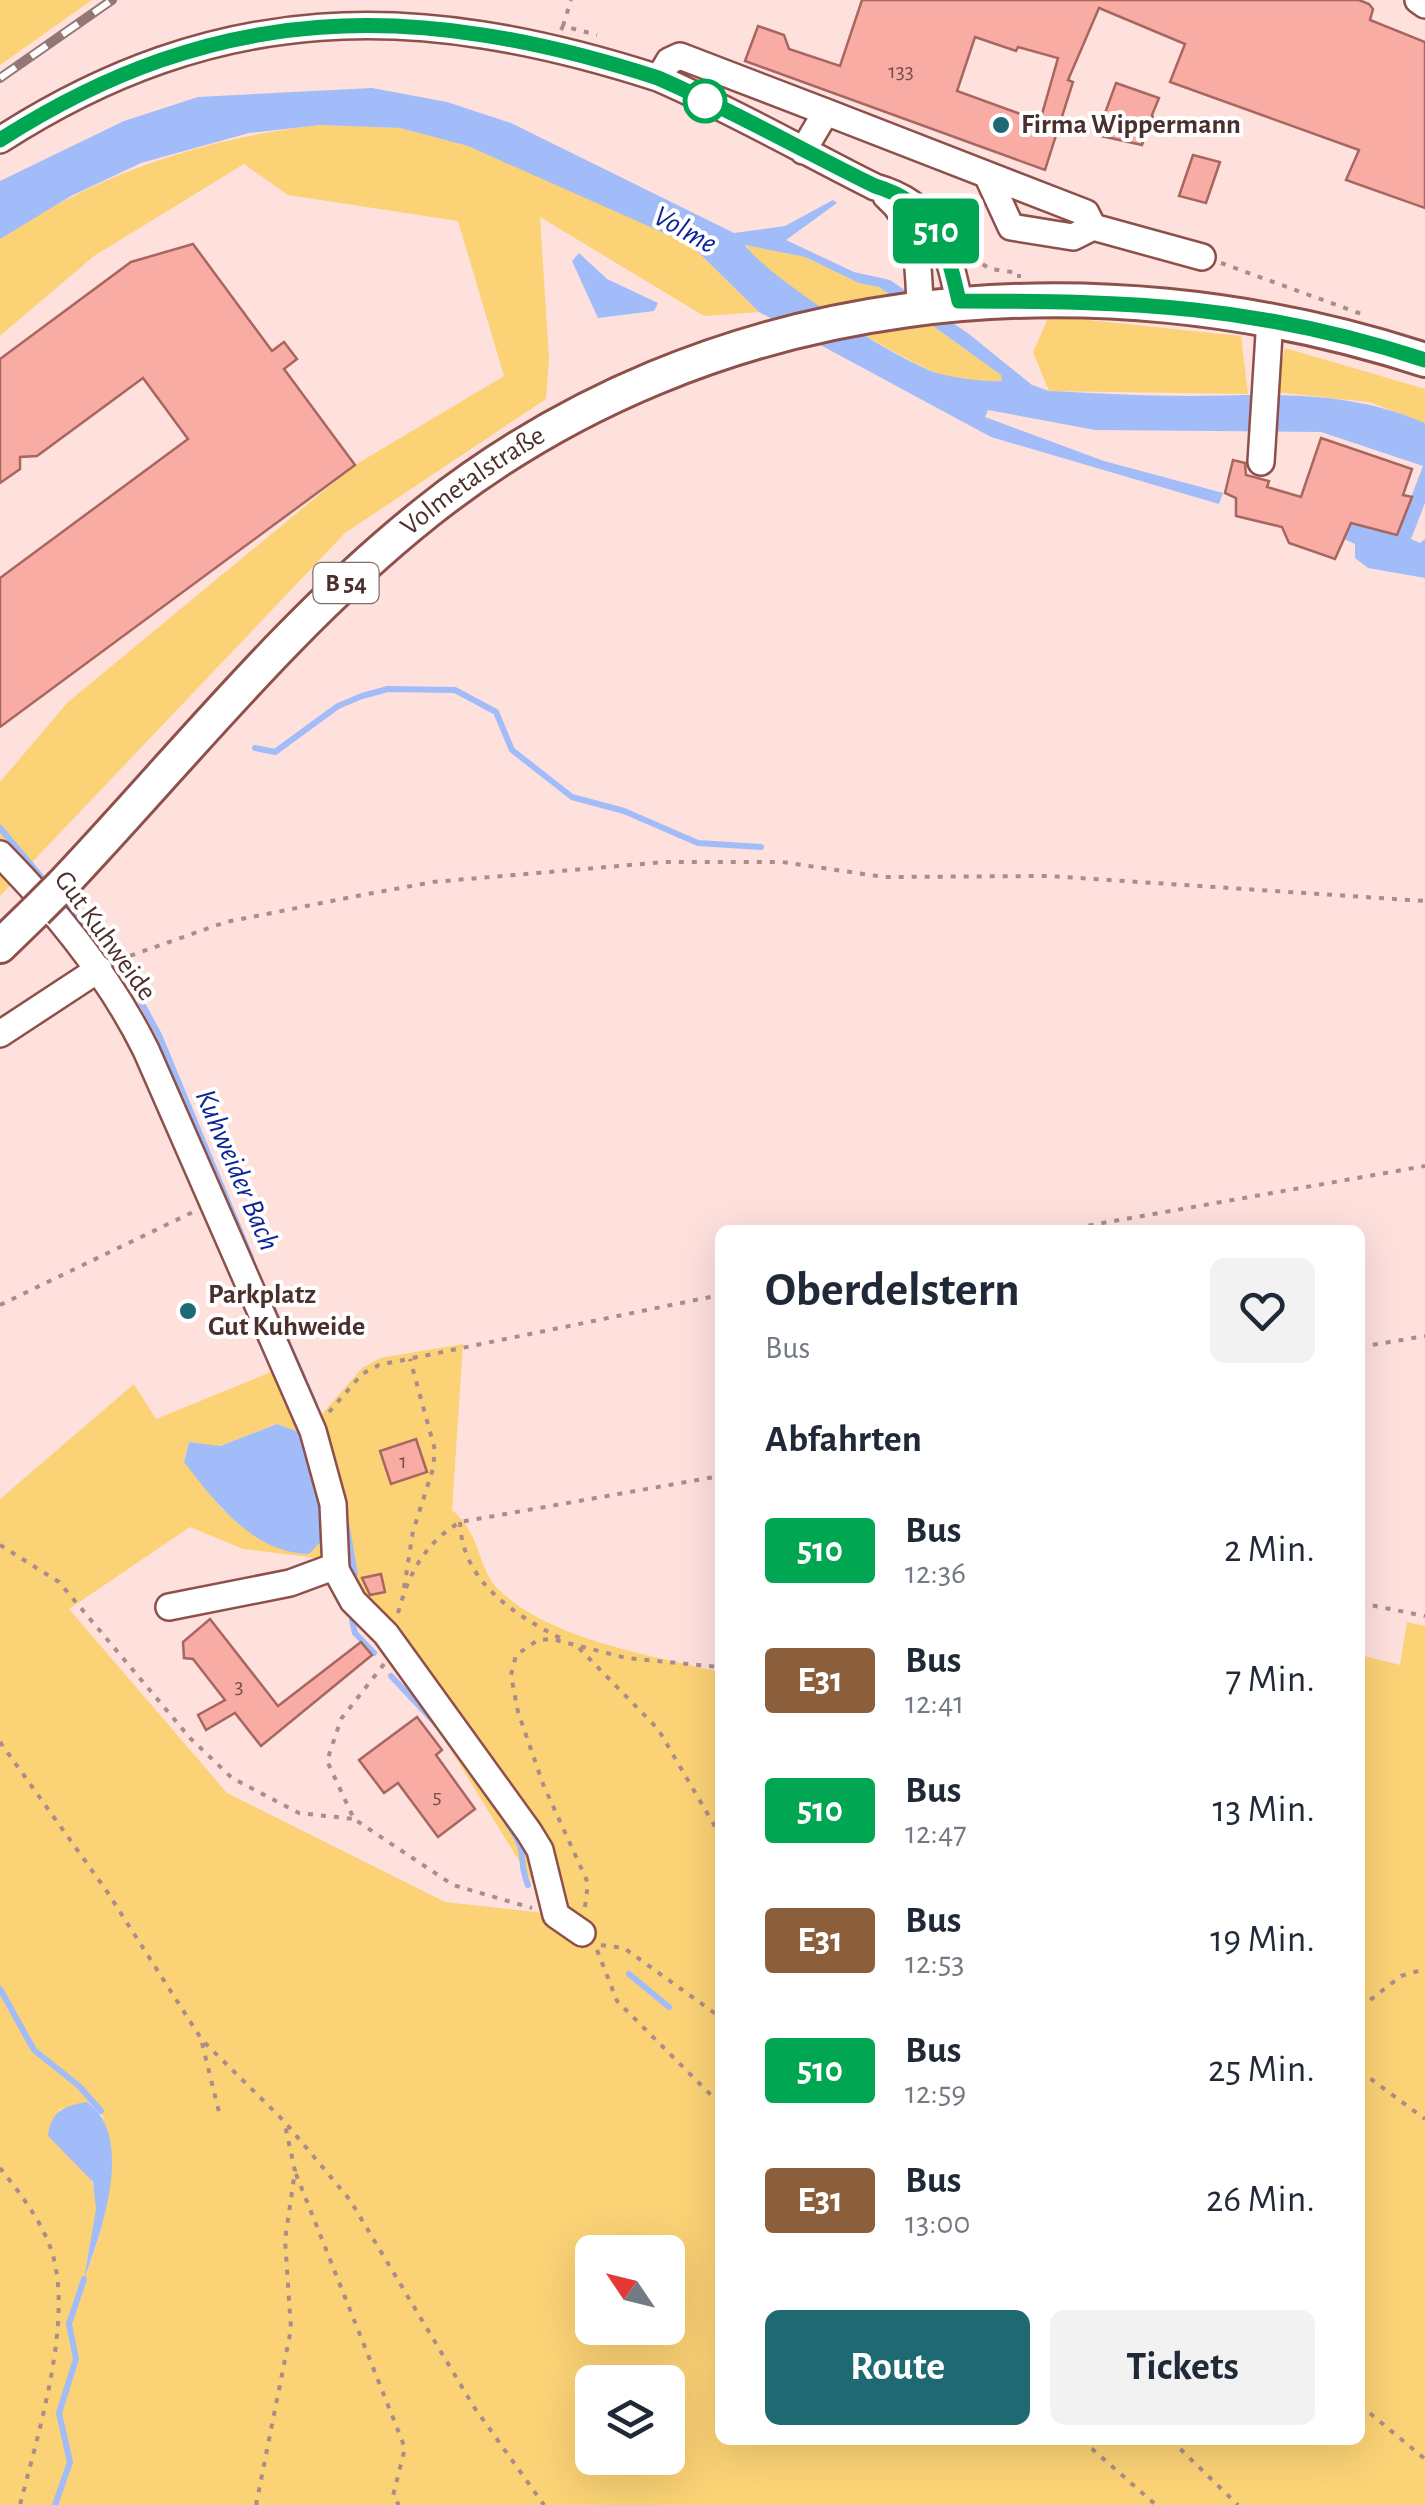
<!DOCTYPE html>
<html lang="de">
<head>
<meta charset="utf-8">
<style>
	body { margin:0; font-family:"Alegreya Sans",sans-serif; background:#f2f2f3; color:#1f2937; height:100vh; display:flex; flex-direction:column; font-size:38px; white-space:nowrap }
	* { box-sizing:border-box; margin:0 }
	p { font-size:32px; color:#747a83 }
	.icon { flex:none; width:55px; height:55px; fill:none; stroke:currentColor; stroke-width:2; stroke-linecap:round; stroke-linejoin:round }
	.map { position:relative; flex:1; overflow:hidden }
	.drawer { position:absolute; left:715px; top:1225px; width:650px; height:1220px; display:flex; flex-direction:column; background:#fff; border-radius:15px; box-shadow:0 10px 40px #0002 }
	.drawer>* { flex:none }
	.badge { padding:0 20px; border-radius:8px; font-size:35px; line-height:65px }
	.needle { width:65px; rotate:305deg }
	.fabs { position:absolute; left:575px; top:2235px; display:grid; gap:20px }
	.fabs a { display:grid; place-items:center; width:110px; height:110px; border-radius:15px; background:#fff; box-shadow:0 10px 40px #0002; font-size:50px }
	.map>.badge { position:absolute; translate:-50% -50%; box-shadow:0 0 0 5px #fff }
	h2 { padding:0 50px; font-size:38px; line-height:90px }
	.round { display:grid; place-items:center; flex:none; width:105px; height:105px; border-radius:15px; background:#f2f2f3 }
	.head { display:flex; align-items:center; justify-content:space-between; height:170px; padding:0 50px }
	h1 { font-size:48px; font-weight:700; line-height:75px }
	.action { display:flex; gap:20px; margin-top:auto; padding:20px 50px }
	.action a { flex:1; height:115px; border-radius:15px; background:#1e6972; color:#fff; font-size:40px; font-weight:700; line-height:115px; text-align:center }
	.action a+a { background:#f2f2f3; color:#1f2937 }
	ul { padding:0; list-style:none }
	li { display:flex; align-items:center; gap:30px; height:130px; padding:0 50px }
	li div { flex:1 }
	li b { display:block; font-size:38px }
	li em { font-style:normal }
	li .badge { min-width:110px; font-weight:700; text-align:center }
	.map>svg:first-child { display:block }
</style>
</head>
<body>
<div class="map">
<svg width="1425" height="2505" viewBox="0 0 1425 2505">
	<rect width="100%" height="100%" fill="#fee0dd"/>
	<!-- green -->
	<path fill="#fbd275" fill-rule="evenodd" d="M0,0H92L0,65Z
		M321,125L400,128L468,146L532,173L691,245L759,312L704,316L540,217L549,358L546,399L345,533L0,896V782L68,702L355,465L504,376L458,221L288,195L244,164L94,256L0,336V239C99,173 203,138 321,125Z
		M746,245L805,257L859,283L879,287L1001,375L1002,381C983,382 952,380 934,372C893,354 763,279 746,245Z
		M1049,316L1241,336L1248,394L1049,391L1033,352Z
		M1285,348L1425,389V423L1369,402L1274,392Z
		M463,1344L452,1510C482,1535 477,1568 498,1589C550,1640 651,1655 720,1672V2440H1360V1655L1400,1665L1407,1622L1425,1626V2505H0V1499L134,1384L156,1419L276,1370L316,1421L362,1368L380,1358ZM277,1424L302,1433L262,1540L222,1509L184,1461L189,1442L219,1446ZM190,1527L243,1549L324,1559L399,1666L552,1914L445,1902L227,1793L69,1609ZM87,2102L101,2111C119,2168 107,2220 86,2274C86,2251 97,2226 96,2204C94,2171 73,2139 59,2110ZM592,2252H668V2328H592ZM592,2382H668V2458H592Z"/>
	<!-- water -->
	<path fill="#a1bcf9" fill-rule="evenodd" d="M372,88L447,102L511,123L734,233L785,226L833,200L837,203L786,240L854,272L890,280L969,334L1032,385L1049,391C1095,393 1142,396 1189,396C1272,395 1346,389 1425,423V503L1411,539L1420,543L1425,539V578L1368,568L1355,558V544L1344,539L1351,523L1397,534L1423,466L1321,432L1095,430L988,410L985,417L1104,461L1223,493L1219,504L991,437L759,312L691,245L468,146L400,128L321,125L249,133L141,163L71,196L0,239V181L124,121L198,97ZM745,245L805,257L859,283L879,287L1001,375L1002,381C983,382 958,378 940,374C902,364 766,276 745,245Z
		M579,253L607,279L658,303L654,311L598,318L572,261Z
		M277,1424L302,1433L322,1489L324,1538L309,1554C253,1553 215,1502 184,1462L189,1442L220,1446Z
		M87,2102C136,2136 101,2234 84,2279L96,2209L93,2182L48,2136C51,2111 64,2106 87,2102Z"/>
	<g fill="none" stroke-linecap="round" stroke-linejoin="round">
		<!-- stream -->
		<path stroke="#a1bcf9" stroke-width="6" d="M255,748L275,752L338,706L362,696L388,689L455,690L496,712L512,750L572,797L624,811L698,843L761,847
			M0,828L48,885
			M59,899L88,932
			M141,1002L159,1035L251,1258
			M266,1292L315,1405
			M345,1517L355,1574
			M352,1620L355,1633L374,1653
			M391,1676L439,1727
			M507,1823C531,1856 516,1856 528,1885
			M629,1974L669,2007
			M0,1989L34,2050L79,2086L101,2111
			M55,2505L70,2462L59,2413L76,2359L69,2324L84,2279"/>
	</g>
	<!-- building -->
	<path fill="#f9aca4" stroke="#a76760" stroke-width="2.5" fill-rule="evenodd" d="M862,0H1359L1369,4L1373,9L1370,20L1425,42V208L1346,180L1359,150L1170,82L1185,44L1099,8L1068,80L1073,82L1045,170L745,61L758,26L784,35L789,49L840,66ZM975,37L1016,51L1018,47L1058,58L1040,121L957,91Z
		M1116,83L1159,98L1152,115L1155,124L1148,128L1142,145L1097,135Z
		M1193,155L1220,162L1206,203L1179,196Z
		M193,244L272,351L284,342L297,359L284,369L355,465L0,727V578L188,439L143,378L37,456L20,457V469L0,483V359L131,262Z
		M1321,438L1412,469L1403,495L1412,497L1397,535L1351,523L1335,559L1289,543L1282,527L1236,516V498L1225,493L1233,460L1245,463L1246,475L1269,481L1267,487L1301,497Z
		M416,1439L427,1472L391,1484L380,1451Z
		M381,1574L385,1592L370,1595L362,1578Z
		M210,1619L278,1706L361,1642L372,1655L261,1746L235,1713L206,1730L198,1715L225,1700L193,1659L184,1658L183,1642Z
		M417,1717L442,1750L436,1755L475,1809L438,1837L398,1783L384,1793L359,1760Z"/>
	<g fill="none" stroke-linecap="round" stroke-linejoin="round">
		<defs>
			<path id="minor" d="M1418,0L1425,5
				M659,78L669,61L680,56L826,112
				M0,140C218,0 416,0 658,78C732,110 803,151 875,187C936,204 947,244 959,301
				M803,151L826,112L1086,213L1093,227L1073,237L1011,227L987,175
				M886,196C920,225 918,264 920,305
				M1093,227L1202,257
				M1261,462L1270,318
				M0,854C58,913 110,977 146,1050L313,1431L333,1504L336,1570L353,1601L386,1634L529,1832L540,1850L556,1915L582,1933
				M0,1034L99,969
				M169,1607L290,1583L336,1566"/>
			<g id="major">
				<path id="s1" d="M62,885C181,759 290,621 427,512C710,287 1088,250 1425,360"/>
				<path d="M0,946L36,911"/>
			</g>
		</defs>
		<!-- minor casing -->
		<use href="#minor" stroke="#8e504b" stroke-width="30"/>
		<!-- major casing -->
		<use href="#major" stroke="#8e504b" stroke-width="38"/>
		<!-- path -->
		<path stroke="#aa8d8a" stroke-width="4" stroke-dasharray="5 8" stroke-linecap="butt" d="M563,26L571,0
			M561,30L563,26L597,35
			M972,257L990,269L1019,273V278
			M1221,263L1367,316
			M118,960L226,922L357,896L433,882L665,862H782L884,877L1049,876L1425,901
			M1063,1230L1425,1166
			M0,1305L195,1211
			M1360,1347L1425,1336
			M329,1412L362,1374L379,1365L720,1295
			M460,1522C462,1583 516,1616 566,1641
			M0,1545L59,1582L190,1738L232,1778L299,1813L354,1819
			M404,1588L413,1531L433,1469L435,1450L410,1359
			M1360,1603L1425,1616
			M398,1613C409,1573 424,1544 460,1522L720,1476
			M579,1648L658,1729L720,1835
			M384,1664L341,1719L327,1761L354,1819L453,1885L532,1908
			M0,1742L106,1890L202,2040L284,2121L350,2200L474,2407L544,2505
			M585,1907L588,1883L543,1784L518,1712L511,1675L516,1655L538,1640L552,1639L626,1658L720,1667
			M601,1945L624,1948L720,2017
			M597,1950L617,2001L720,2104
			M1360,2008L1401,1976L1425,1969
			M202,2043L220,2116
			M1360,2071L1425,2119
			M0,2168C23,2197 50,2231 56,2269C68,2338 37,2438 20,2505
			M296,2174L405,2448L393,2496L399,2505
			M1360,2405L1425,2459
			M1082,2440L1156,2505
			M1171,2440L1238,2505
			M256,2505L291,2329L285,2240L295,2171L285,2125"/>
		<!-- minor -->
		<use href="#minor" stroke="#fff" stroke-width="25"/>
		<!-- major -->
		<use href="#major" stroke="#fff" stroke-width="32"/>
		<defs>
			<path id="rail" d="M0,78L112,0"/>
		</defs>
		<!-- rail casing -->
		<use href="#rail" stroke="#947774" stroke-width="10"/>
		<!-- rail -->
		<use href="#rail" stroke="#fff" stroke-width="6" stroke-dasharray="19" stroke-linecap="butt"/>
		<defs>
			<path id="major-bridge" d="M36,911L62,885"/>
		</defs>
		<!-- major-bridge casing -->
		<use href="#major-bridge" stroke="#8e504b" stroke-width="38" stroke-linecap="butt"/>
		<!-- major-bridge -->
		<use href="#major-bridge" stroke="#fff" stroke-width="32"/>
	</g>
	<g fill="none" stroke-linecap="round" stroke-linejoin="round">
		<defs>
			<path id="line" d="M0,140C218,0 416,0 658,78C732,110 803,151 875,186C936,204 946,244 959,301C1133,301 1257,305 1425,360"/>
		</defs>
		<!-- line casing -->
		<use href="#line" stroke="#fff" stroke-width="22"/>
		<!-- line -->
		<use href="#line" stroke="#00a651" stroke-width="15"/>
	</g>
	<!-- markers -->
	<circle fill="#fff" stroke="#00a651" stroke-width="5" cx="705" cy="101" r="20"/>
	<g fill="#1e6972" stroke="#fff" stroke-width="4">
		<circle cx="1001" cy="125" r="10"/>
		<circle cx="188" cy="1311" r="10"/>
	</g>
	<g text-anchor="middle" dominant-baseline="central" stroke-width="8" stroke-linejoin="round" paint-order="stroke">
		<!-- number labels -->
		<g font-size="22" fill="#764e4a">
			<text x="901" y="71">133</text>
			<text x="403" y="1461">1</text>
			<text x="239" y="1686">3</text>
			<text x="437" y="1796">5</text>
		</g>
		<!-- shield labels -->
		<rect fill="#fff" stroke="#816d6b" stroke-width="2.5" x="313.5" y="563" width="65" height="40" rx="8"/>
		<g font-size="25" font-weight="bold" fill="#4b2f2c">
			<text x="346" y="583">B 54</text>
		</g>
		<!-- poi labels -->
		<g font-size="28" font-weight="bold" fill="#4b2f2c" stroke="#fff" text-anchor="start">
			<text x="1021" y="125">Firma Wippermann</text>
			<text x="208" y="1295">Parkplatz<tspan x="208" dy="32">Gut Kuhweide</tspan></text>
		</g>
		<!-- street labels -->
		<g font-size="28" fill="#4b2f2c" stroke="#fff">
			<text stroke="none"><textPath href="#s1" startOffset="578">Volmetalstraße</textPath></text>
			<text transform="translate(105 936) rotate(54)">Gut Kuhweide</text>
		</g>
		<!-- water labels -->
		<g font-size="30" font-style="italic" fill="#0e2596" stroke="#fff">
			<text transform="translate(685 230) rotate(29)">Volme</text>
			<text transform="translate(237 1170) rotate(67)">Kuhweider Bach</text>
		</g>
	</g>
</svg>
<div class="fabs">
<a><svg class="needle" viewBox="-14 -14 28 28"><path d="M0-13l5 13h-10z" fill="#e53935"/><path d="M0 13l5-13h-10z" fill="#747a83"/></svg></a>
<a><svg class="icon" aria-label="layers" viewBox="0 0 24 24"><path d="M12 4l9 5-9 5-9-5zM3 14l9 5 9-5"/></svg></a>
</div>
<b class="badge" style="left:936px;top:231px;background:#00a651;color:#fff">510</b>
<section class="drawer">
<div class="head"><div><h1>Oberdelstern</h1><p>Bus</p></div><a class="round"><svg class="icon" aria-label="heart" viewBox="0 0 24 24"><path d="M12 20l-8-8c-3-5 5-10 8-4 3-6 11-1 8 4z"/></svg></a></div>
<h2>Abfahrten</h2>
<ul>
<li><span class="badge" style="background:#00a651;color:#fff">510</span><div><b>Bus</b><p>12:36</p></div><em>2 Min.</em></li>
<li><span class="badge" style="background:#8b5e3c;color:#fff">E31</span><div><b>Bus</b><p>12:41</p></div><em>7 Min.</em></li>
<li><span class="badge" style="background:#00a651;color:#fff">510</span><div><b>Bus</b><p>12:47</p></div><em>13 Min.</em></li>
<li><span class="badge" style="background:#8b5e3c;color:#fff">E31</span><div><b>Bus</b><p>12:53</p></div><em>19 Min.</em></li>
<li><span class="badge" style="background:#00a651;color:#fff">510</span><div><b>Bus</b><p>12:59</p></div><em>25 Min.</em></li>
<li><span class="badge" style="background:#8b5e3c;color:#fff">E31</span><div><b>Bus</b><p>13:00</p></div><em>26 Min.</em></li>
</ul>
<div class="action"><a>Route</a><a>Tickets</a></div>
</section>
</div>
</body>
</html>
